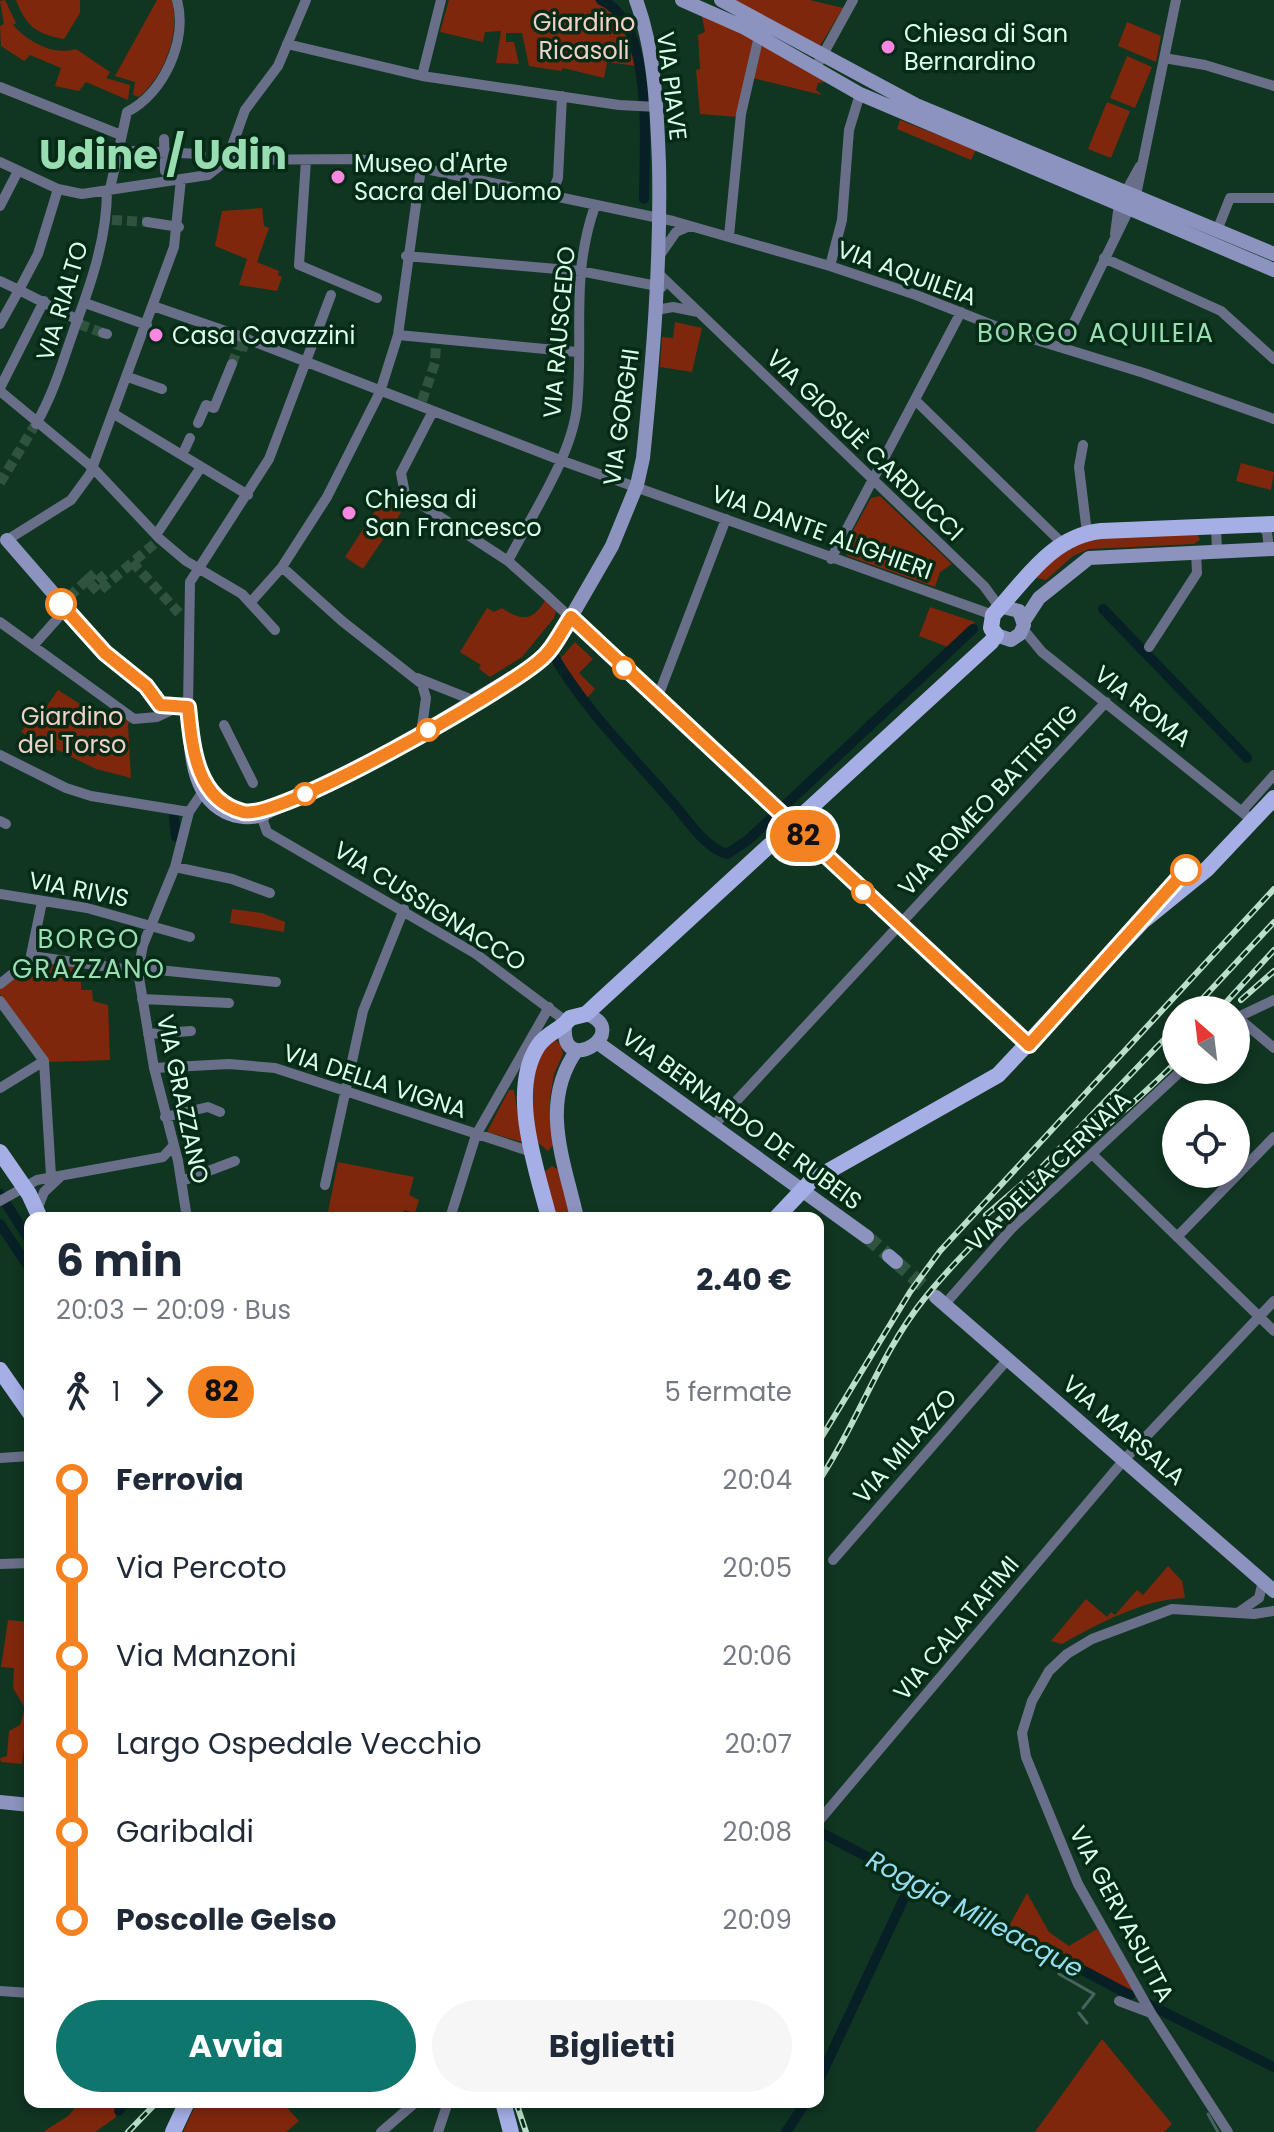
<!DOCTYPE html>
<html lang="it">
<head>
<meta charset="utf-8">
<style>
	body { margin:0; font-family:Poppins,sans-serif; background:#f6f6f7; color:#1f2937; height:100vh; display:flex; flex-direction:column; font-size:30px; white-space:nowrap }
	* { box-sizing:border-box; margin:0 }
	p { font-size:26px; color:#747a83 }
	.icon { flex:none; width:44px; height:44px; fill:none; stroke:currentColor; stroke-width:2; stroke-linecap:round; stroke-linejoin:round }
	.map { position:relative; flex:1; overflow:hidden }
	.details { position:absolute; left:24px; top:1212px; width:800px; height:896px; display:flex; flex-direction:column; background:#fff; border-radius:16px; box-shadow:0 4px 12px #0003 }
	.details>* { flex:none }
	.badge { padding:0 16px; border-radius:26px; font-size:28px; line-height:52px }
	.needle { width:52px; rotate:332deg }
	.tools { position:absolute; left:1162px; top:996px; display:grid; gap:16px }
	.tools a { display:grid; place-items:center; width:88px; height:88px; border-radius:50%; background:#fff; box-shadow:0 4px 12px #0003; font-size:40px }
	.map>.badge { position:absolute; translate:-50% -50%; box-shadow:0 0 0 4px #fff }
	.legs { display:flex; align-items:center; gap:12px; height:88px; padding:0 32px; font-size:26px }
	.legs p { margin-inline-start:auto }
	.head { display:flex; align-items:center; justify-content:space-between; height:136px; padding:0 32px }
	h1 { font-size:44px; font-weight:700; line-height:60px }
	.button { display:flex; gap:16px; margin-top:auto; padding:16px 32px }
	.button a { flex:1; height:92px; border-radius:48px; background:#0f766e; color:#fff; font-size:32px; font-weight:700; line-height:92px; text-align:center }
	.button a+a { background:#f6f6f7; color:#1f2937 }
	ul { padding:0 32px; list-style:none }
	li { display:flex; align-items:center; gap:28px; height:88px; font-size:30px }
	li i { display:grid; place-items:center; width:12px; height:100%; margin:0 10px; background:currentColor }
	li i::after { content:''; width:20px; height:20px; margin:-10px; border:6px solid; border-radius:50%; background:#fff }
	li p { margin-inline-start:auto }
	li:first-child i { background:linear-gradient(#0000 50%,currentColor 0) }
	li:last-child i { background:linear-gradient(currentColor 50%,#0000 0) }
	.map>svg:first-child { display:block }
</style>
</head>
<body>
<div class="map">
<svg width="1274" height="2132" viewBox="0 0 1274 2132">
	<rect width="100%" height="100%" fill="#103521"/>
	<!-- green -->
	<path fill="#7f270c" d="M5,0L16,23L13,25C28,42 54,56 76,49L110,72L106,78L130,85L128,100L86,82L79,91L55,86L61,68L30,55L24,61L1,46L0,26L4,24L0,1Z
		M16,0H80V13L64,39C36,34 26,26 16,0Z
		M157,0H172C180,35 165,74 139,97L133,95L135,82L115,76Z
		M449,0H594C623,10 629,39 636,66L607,62L604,78L563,68L561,71L529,66L522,33H506V42H514L519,64L496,63L501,31L485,32L483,42L440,32Z
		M732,0H810L843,8L818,49Z
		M701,12L757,38L738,117L700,114L696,70L700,69L698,35L705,32Z
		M1127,22L1161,36L1156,62L1118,46Z
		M762,45L825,82L818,83L816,90L822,95L753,78Z
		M1127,56L1152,67L1135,108L1110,98Z
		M1107,102L1130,111L1111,158L1088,149Z
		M900,120L976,150L971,160L897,129Z
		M262,208L264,226L269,228L257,262L279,271L278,275L282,277L277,291L239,285L247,259L215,246L222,211Z
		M675,322L702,328L692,372L660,367L662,337L673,338Z
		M1241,463L1274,472L1271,490L1236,481Z
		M387,492L406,505L363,569L345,557Z
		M880,496L952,564L940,572L935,587L847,556L845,545L871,498Z
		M1198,535L1200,540L1194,544L1089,549L1073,556L1046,580L1037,578C1063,524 1150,536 1198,535Z
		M546,599L556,611L554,618L522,657L490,677L479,669L481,665L460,652L487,608L494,612L502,608C523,622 533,621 546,599Z
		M930,607L975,622L948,647L919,636Z
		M575,642L593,659L579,673L595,689L586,699L559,660Z
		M58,690L107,721L116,707L131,719L128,725L131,778L96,769L21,732L38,710L42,713Z
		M232,909L262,913L285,922L284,932L230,923Z
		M40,960L81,968V990H92L93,1001L108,1005L110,1060L50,1062L44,1057L0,994V989Z
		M555,1040L561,1044L563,1054L554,1074L550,1098L553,1145L548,1151L536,1141L530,1097L540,1050Z
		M509,1090H514L522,1142L487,1132Z
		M338,1162L414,1177L409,1195L419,1200L415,1213L404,1210L402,1218H251V1213L328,1212Z
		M552,1166L559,1170L571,1218H554L544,1172Z
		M1168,1566L1182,1581L1185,1598C1144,1599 1097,1624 1062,1644L1051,1641L1086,1599L1107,1617L1111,1612L1115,1615L1137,1590L1143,1595Z
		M8,1620L30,1622V1733H26L22,1764L1,1762L0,1758L7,1756L9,1731L20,1725L25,1708L13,1688L14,1668L1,1667Z
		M1027,1893L1049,1932L1069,1946L1097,1929L1133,1990L1131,1993L1008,1928Z
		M1102,2039L1172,2124L1164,2132H1035Z
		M80,2102H123L115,2118L95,2132H43L68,2116Z
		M197,2102H282L299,2121L286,2132H183Z"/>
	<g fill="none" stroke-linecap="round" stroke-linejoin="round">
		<!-- stream -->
		<path stroke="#476360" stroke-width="3" d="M1059,1974L1094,1994L1083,2008
			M1079,2013L1087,2023
			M1208,2114L1218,2132"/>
		<!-- canal -->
		<path stroke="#072026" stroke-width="10" d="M601,0C655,22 644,151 644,199
			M1103,609L1247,758
			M553,655C589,715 629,752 673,803C687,819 705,848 727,854L748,840L973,629
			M174,817L176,837
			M0,1194L30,1241
			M0,1224L30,1269
			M820,1832L1130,1995
			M1144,2002L1274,2067
			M818,2082L905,1896
			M119,2111L124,2102
			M786,2132L806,2102"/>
		<!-- street-tunnel -->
		<path stroke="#2f533f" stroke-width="10" stroke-dasharray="10 5" stroke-linecap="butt" d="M112,220L147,222
			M79,324L103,333
			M239,344L251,349
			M232,364L241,340
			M422,401L435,363L436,344
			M0,483L35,425
			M132,562L179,613
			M87,580L96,572L107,584
			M69,597L87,580L98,592L154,544"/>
		<!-- secondary-tunnel -->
		<path stroke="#2f533f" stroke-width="14" stroke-dasharray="14 7" stroke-linecap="butt" d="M867,1237L889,1256
			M896,1262L936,1297"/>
		<!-- street -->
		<path stroke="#696e89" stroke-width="10" d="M287,44L422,76L619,105L657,107
			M1164,58L1205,65L1274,86
			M815,69L853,0
			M422,76L441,0
			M0,87L121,135
			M164,139L165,171
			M133,151L201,154
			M227,160L357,159L421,168L673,221L830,266L916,295L1010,332L1144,373L1274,419
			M306,160L299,265L377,298
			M0,162L58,189L82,194L208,175L227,160L245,110L278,66L306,0
			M58,189L38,254L19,290L78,320
			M110,189L127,112C164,93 188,40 177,0
			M551,195L558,178L562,96
			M0,206L18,171
			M147,222L179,227
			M1218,228L1230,198H1274
			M1115,234L1119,204L1140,166
			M729,236L741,114L759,36
			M660,255L676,232L690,226
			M406,256L580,271L662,287
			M1104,258L1221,311L1274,359
			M830,266L842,220L849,130L860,94
			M659,274L984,586L1000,608
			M0,281L19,290L0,324
			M85,303L147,325
			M153,306L234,334L560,460L993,615
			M656,310L673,307L698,312
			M103,333L107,334
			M398,335L577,352
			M1062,347L1136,195L1176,0
			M128,377L162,389
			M0,388L44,301
			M0,391L93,468L160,539L186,561L242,594L275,630
			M915,400L1062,543
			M432,413L401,473L405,494L508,561L545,594L1029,1045
			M114,414L248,495
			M198,423L206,405L214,408L232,364
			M36,424C55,391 64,357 77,321C93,278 107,235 107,190
			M1083,445L1079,467L1087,533
			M185,449L190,438
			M1260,524L1267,532L1269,549
			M1216,526L1217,551
			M156,535L201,467
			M7,540L71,500L90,474L174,247L181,179
			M831,559L961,312
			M508,561C531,516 572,456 577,406C584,335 570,277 595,206
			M282,567L342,621L422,684L426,698L421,734
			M250,603L282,567L327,497L380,392L398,335L421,168
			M0,622L134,719L157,717L176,708
			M1023,629L1042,652L1252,820
			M33,646L66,609
			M1149,647L1197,573L1196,552
			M417,678L475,701
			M657,699L726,519
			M188,707L190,582L269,459L331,295
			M224,725L253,783
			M0,755L66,788L91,796L189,812
			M267,811L263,821L267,832L476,954L567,1022
			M1242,811L1274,775
			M0,821L6,824
			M175,867L232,879L270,893
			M0,894L87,908L190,937
			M31,956L138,971
			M139,968L276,982
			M0,984L30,960L42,902
			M142,999L229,1003
			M0,1001L44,1061L51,1176
			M1237,1017L1274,1048
			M1236,1018L1274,1000
			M148,1034L191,1031
			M154,1068L229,1064L275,1068L532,1152
			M0,1088L44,1061
			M165,1117L208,1107L220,1112
			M714,1125L1106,702
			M1092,1154L1274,1331
			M182,1181L235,1161
			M325,1185L363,1011L404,909
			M0,1201L37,1180L163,1157L173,1146
			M37,1210L44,1192L60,1177
			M187,1218L178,1161L154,1068L138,971L143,945L175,867L189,812L206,787
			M450,1218L476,1135L549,1007
			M1177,1237L1274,1137
			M945,1304L1012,1228L1182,1070
			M0,1458L30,1456
			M833,1560L1008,1359
			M0,1564L30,1563
			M1239,1612L1259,1598L1263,1581
			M818,1822L1124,1460L1274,1301
			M0,1991L30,1993
			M1119,2001L1151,2013
			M381,2132L416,2102
			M438,2132L448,2102
			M1228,2132L1151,2013L1078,1884L1026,1757L1022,1733L1032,1701L1049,1671L1067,1654L1092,1639L1172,1609L1254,1614L1274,1611"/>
		<!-- secondary -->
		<path stroke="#8b93be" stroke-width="14" d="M682,0L743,27L860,94L1274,270
			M721,0L916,105L1274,254
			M7,540L105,653L146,686L160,705L188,707C192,744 187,797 230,814C241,818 250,819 261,815L391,751L540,661L571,617L612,546L637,485L643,458C653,360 661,262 659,164C657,110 655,51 636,0
			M1024,621L1039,598L1089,558L1274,549
			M996,635L1011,640L1020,634L1024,625L1019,611L1003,607
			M565,1027C561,1078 634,1031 586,1014
			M598,1043L867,1237
			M577,1218C564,1160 539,1103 577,1050
			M889,1256L896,1262
			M936,1297L1274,1591
			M0,1802L30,1805"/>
		<!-- primary -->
		<path stroke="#a5afe6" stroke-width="16" d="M0,1152L29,1194L40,1218
			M549,1218C537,1170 508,1092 538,1046C547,1032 562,1030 570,1018L586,1014L600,1001L991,642L996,635L991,628L993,615C1024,582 1051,536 1101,531L1274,524
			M776,1218L811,1181L998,1075L1143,921L1207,869L1274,798
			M0,1370L30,1413
			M503,2102L511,2132
			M173,2132L187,2102"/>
		<defs>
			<path id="rail" d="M1241,1000L1274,971
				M1192,1010L1274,922
				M1219,1010L1274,950
				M1042,1167L1176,1027
				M986,1215L1043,1166
				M818,1443L910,1292L940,1251L1274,889
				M818,1482C858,1423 879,1355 924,1299C997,1208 1095,1144 1176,1062
				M516,2102L526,2132
				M128,2132L157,2102"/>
		</defs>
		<!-- rail casing -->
		<use href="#rail" stroke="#bbdec8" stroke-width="6"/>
		<!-- rail -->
		<use href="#rail" stroke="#052b17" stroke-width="3" stroke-dasharray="9" stroke-linecap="butt"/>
	</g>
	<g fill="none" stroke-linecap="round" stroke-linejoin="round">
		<defs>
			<path id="line-1" d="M61,604L105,653L146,686L160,705L188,707C192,747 196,800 243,812C279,821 504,691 539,661C553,650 561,632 571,617L1029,1045L1186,870"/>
		</defs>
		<!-- line-1 casing -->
		<use href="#line-1" stroke="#fff" stroke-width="18"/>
		<!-- line-1 -->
		<use href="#line-1" stroke="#f58220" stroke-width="12"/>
	</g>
	<!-- markers -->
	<g fill="#fd86e2" stroke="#052b17" stroke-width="3">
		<circle cx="888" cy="47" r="8"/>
		<circle cx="338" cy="177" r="8"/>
		<circle cx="156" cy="335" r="8"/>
		<circle cx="349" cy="513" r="8"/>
	</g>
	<g fill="#fff" stroke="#f58220" stroke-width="4">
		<circle cx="61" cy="604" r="14"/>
		<circle cx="624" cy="668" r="10"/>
		<circle cx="428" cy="730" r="10"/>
		<circle cx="305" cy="794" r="10"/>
		<circle cx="1186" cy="870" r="14"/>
		<circle cx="863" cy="892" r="10"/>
	</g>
	<g text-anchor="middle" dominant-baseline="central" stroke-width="7" stroke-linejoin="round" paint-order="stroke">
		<!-- park labels -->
		<g font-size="24" fill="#f1d0c7" stroke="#052b17">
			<text x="584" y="22">Giardino<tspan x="584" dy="28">Ricasoli</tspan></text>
			<text x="72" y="716">Giardino<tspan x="72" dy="28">del Torso</tspan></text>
		</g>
		<!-- poi labels -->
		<g font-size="24" fill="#dcfee8" stroke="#052b17" text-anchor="start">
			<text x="904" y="33">Chiesa di San<tspan x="904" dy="28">Bernardino</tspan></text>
			<text x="354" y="163">Museo d'Arte<tspan x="354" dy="28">Sacra del Duomo</tspan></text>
			<text x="172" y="335">Casa Cavazzini</text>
			<text x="365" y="499">Chiesa di<tspan x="365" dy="28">San Francesco</tspan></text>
		</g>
		<!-- street labels -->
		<g font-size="24" fill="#dcfee8" stroke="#052b17">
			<text transform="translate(672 86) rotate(83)">VIA PIAVE</text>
			<text transform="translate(907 273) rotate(20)">VIA AQUILEIA</text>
			<text transform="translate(62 301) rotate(-73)">VIA RIALTO</text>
			<text transform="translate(559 332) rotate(-85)">VIA RAUSCEDO</text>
			<text transform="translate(621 417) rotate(-82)">VIA GORGHI</text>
			<text transform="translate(865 445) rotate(44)">VIA GIOSUÈ CARDUCCI</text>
			<text transform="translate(822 532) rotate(20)">VIA DANTE ALIGHIERI</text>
			<text transform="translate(1143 706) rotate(38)">VIA ROMA</text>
			<text transform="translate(988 800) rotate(-47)">VIA ROMEO BATTISTIG</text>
			<text transform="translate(79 889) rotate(11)">VIA RIVIS</text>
			<text transform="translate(430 906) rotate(32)">VIA CUSSIGNACCO</text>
			<text transform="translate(375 1081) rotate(18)">VIA DELLA VIGNA</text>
			<text transform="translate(183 1099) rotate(78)">VIA GRAZZANO</text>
			<text transform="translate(742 1119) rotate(36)">VIA BERNARDO DE RUBEIS</text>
			<text transform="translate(1048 1171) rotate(-44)">VIA DELLA CERNAIA</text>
			<text transform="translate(1124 1430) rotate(41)">VIA MARSALA</text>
			<text transform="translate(905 1446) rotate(-49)">VIA MILAZZO</text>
			<text transform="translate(956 1628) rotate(-50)">VIA CALATAFIMI</text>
			<text transform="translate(1122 1914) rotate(62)">VIA GERVASUTTA</text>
		</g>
		<!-- neighbourhood labels -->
		<g font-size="26" letter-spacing="2" fill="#98deb2" stroke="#052b17">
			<text x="1096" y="333">BORGO AQUILEIA</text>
			<text x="89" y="939">BORGO<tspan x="89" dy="30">GRAZZANO</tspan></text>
		</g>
		<!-- water labels -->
		<g font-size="26" font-style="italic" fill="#95def2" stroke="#052b17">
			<text transform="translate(975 1914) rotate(28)">Roggia Milleacque</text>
		</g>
		<!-- town labels -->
		<g font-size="40" font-weight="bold" fill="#98deb2" stroke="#052b17">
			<text x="163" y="155">Udine / Udin</text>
		</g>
	</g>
</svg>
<div class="tools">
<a><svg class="needle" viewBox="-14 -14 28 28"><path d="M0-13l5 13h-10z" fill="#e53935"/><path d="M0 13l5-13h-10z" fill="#747a83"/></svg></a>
<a><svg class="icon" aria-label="locate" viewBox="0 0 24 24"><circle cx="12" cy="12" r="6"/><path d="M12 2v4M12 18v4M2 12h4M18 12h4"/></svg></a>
</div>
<b class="badge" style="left:803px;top:836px;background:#f58220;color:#111">82</b>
<section class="details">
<div class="head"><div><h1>6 min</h1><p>20:03 – 20:09 · Bus</p></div><b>2.40 €</b></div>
<div class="legs"><svg class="icon" aria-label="walk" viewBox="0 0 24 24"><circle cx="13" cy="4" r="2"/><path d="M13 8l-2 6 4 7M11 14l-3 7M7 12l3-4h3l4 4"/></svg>1<svg class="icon" aria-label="forward" viewBox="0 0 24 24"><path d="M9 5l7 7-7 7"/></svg><b class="badge" style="background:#f58220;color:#111">82</b><p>5 fermate</p></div>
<ul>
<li><i style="color:#f58220"></i><b>Ferrovia</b><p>20:04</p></li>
<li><i style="color:#f58220"></i><span>Via Percoto</span><p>20:05</p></li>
<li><i style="color:#f58220"></i><span>Via Manzoni</span><p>20:06</p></li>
<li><i style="color:#f58220"></i><span>Largo Ospedale Vecchio</span><p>20:07</p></li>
<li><i style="color:#f58220"></i><span>Garibaldi</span><p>20:08</p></li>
<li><i style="color:#f58220"></i><b>Poscolle Gelso</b><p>20:09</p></li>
</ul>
<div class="button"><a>Avvia</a><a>Biglietti</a></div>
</section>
</div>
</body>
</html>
